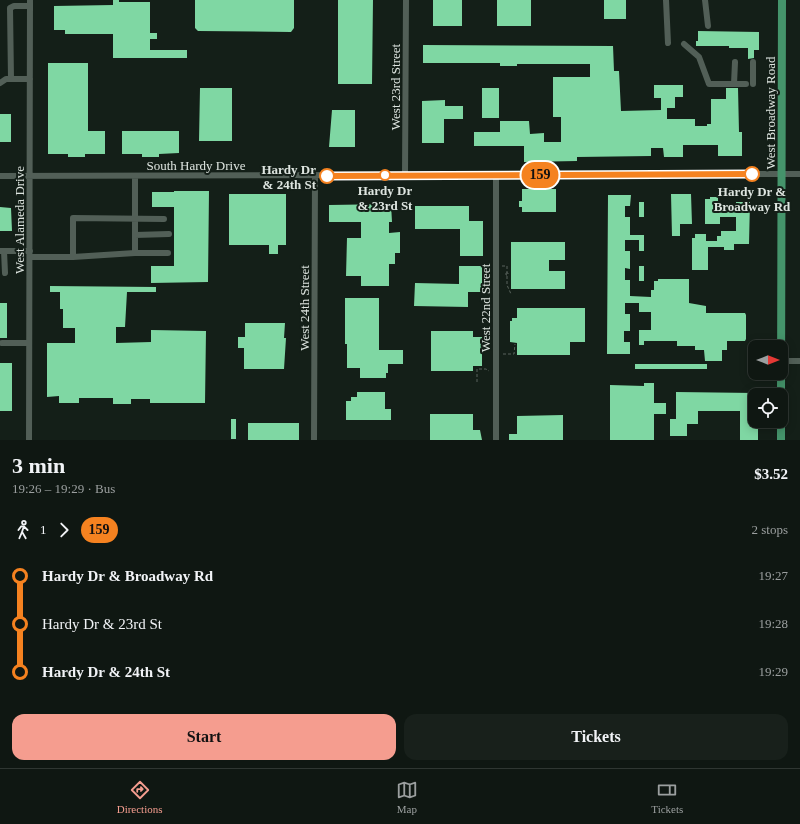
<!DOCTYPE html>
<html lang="en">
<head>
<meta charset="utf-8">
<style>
	body { margin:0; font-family:Georgia,serif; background:#18201b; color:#f1f3f6; height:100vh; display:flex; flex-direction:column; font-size:15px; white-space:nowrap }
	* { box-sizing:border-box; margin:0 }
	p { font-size:13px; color:#9b9f9f }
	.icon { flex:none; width:22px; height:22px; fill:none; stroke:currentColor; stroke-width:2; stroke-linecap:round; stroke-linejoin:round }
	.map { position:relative; height:440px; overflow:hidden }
	.drawer { display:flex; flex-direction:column; background:#0f1712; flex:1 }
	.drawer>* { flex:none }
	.badge { padding:0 8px; border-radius:13px; font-size:14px; line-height:26px }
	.needle { width:26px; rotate:90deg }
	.fabs { position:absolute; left:748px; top:340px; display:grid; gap:8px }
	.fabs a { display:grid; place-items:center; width:40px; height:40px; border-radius:8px; background:#0f1712; box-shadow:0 2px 10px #0003,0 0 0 1px #2f3632; font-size:20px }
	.map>.badge { position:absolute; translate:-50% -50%; box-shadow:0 0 0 2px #fff }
	.legs { display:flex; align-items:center; gap:6px; height:44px; padding:0 12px; font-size:13px }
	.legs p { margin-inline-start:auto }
	.headline { display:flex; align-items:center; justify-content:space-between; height:68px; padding:0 12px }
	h1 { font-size:22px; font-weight:800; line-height:30px }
	.action { display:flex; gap:8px; margin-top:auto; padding:8px 12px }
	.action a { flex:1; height:46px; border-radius:12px; background:#f59d8f; color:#111; font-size:16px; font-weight:800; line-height:46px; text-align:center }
	.action a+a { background:#18201b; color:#f1f3f6 }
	ul { padding:0 12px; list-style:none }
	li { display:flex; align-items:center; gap:14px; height:48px; font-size:15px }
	li i { display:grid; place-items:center; width:6px; height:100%; margin:0 5px; background:currentColor }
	li i::after { content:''; width:10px; height:10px; margin:-5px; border:3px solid; border-radius:50%; background:#0f1712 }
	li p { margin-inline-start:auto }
	li:first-child i { background:linear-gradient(#0000 50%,currentColor 0) }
	li:last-child i { background:linear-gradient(currentColor 50%,#0000 0) }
	.dock { display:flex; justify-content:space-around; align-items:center; height:56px; border-top:1px solid #2f3632; background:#0f1712; font-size:11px; color:#9b9f9f }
	.dock a { display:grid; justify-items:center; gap:2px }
	.dock .active { color:#f59d8f }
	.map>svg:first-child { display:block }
</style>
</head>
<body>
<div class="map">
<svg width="800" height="440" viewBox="0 0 800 440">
	<rect width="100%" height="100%" fill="#141f18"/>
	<!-- building -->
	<path fill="#7fd7a3" d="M113,0H119V2H150V33H157V39H150V50H187V58H113V34H65V30H54V6L113,5Z
		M195,0H294V28L291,32L198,31L195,28Z
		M338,0H373L372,84H338Z
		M433,0H462V26H433Z
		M497,0H531V26H497Z
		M604,0H626V19H604Z
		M698,31L759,32V50H754V58L748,59V48H729V46H696V41H698Z
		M423,45L613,46L614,71H619L621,111L661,110V98H654V85H683V97H675V108H667V119H695V126H707V124H711V99H726V88H738L739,132H742V156H718V145H683V157H664L663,148H651V156L577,157V161L524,162V146H474V132H500V121H529L530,134L544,133V142H561V117H553V77H590V64H517V66H500V63H423Z
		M48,63H88V131H105V154H85V157H68V154H48Z
		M200,88H232V141H199Z
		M482,88H499V118H482Z
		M445,100V106H463V119H444V143H422V101Z
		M332,110H355V147H329Z
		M0,114H11V142H0Z
		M122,131H179V153L159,154V157H142V154H122Z
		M522,189H556V212H522V207H519V201H522Z
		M174,191H209L208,282L151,283V266H174V207H152V192H174Z
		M229,194H286V245H278V254H269V245H229Z
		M671,194H691L692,224H680V236H672Z
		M608,195H631L630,206H625V217H630V235H644V251H639V240H625V251H630V269L625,268V280H630V296L651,297V290H654V281H658V279H689V303L706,306V313H745L746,315V339L745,341H727V350H722V361H705L704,350H695V346H677V341H644V345H639V330H651V312H639V303H625V314H630V331H624V342H630V354H607Z
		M710,197H718V206H720V208H736V202H750L749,244H734V250H724V247H708V270H692V238H695V234H706V241H717V236H721V231H736V217H720V224H705V199H710Z
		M639,202H644V217H639Z
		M391,204L392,222H389V233L400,232V253H395V264H389V286H361V276H346L347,238H361V222H329V205Z
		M415,206H469V221H483V256H460V229H415Z
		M0,207L11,208L12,231H0Z
		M511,242H565V260H549V271H565V289H511Z
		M459,266H482V292H468V307L414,306L415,283L459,284Z
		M639,266H644V281H639Z
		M50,286L156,287V292H127L125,327H116V343L151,342V330L206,331L205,403H150V399H131V404H113V398H79V403H59V396L47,397V343H75V328H63V309H60V292H50Z
		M345,298H379V350H403V364H388V373H386V378H360V368H347V344H345Z
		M0,303H7V338H0Z
		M517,308H585V342H570V355H517V343L510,342V321H512V318H517Z
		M245,323H285L284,338H286L284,369H244V348H238V337H245Z
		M431,331H473V337H482V366H473V371H431Z
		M0,363H12V411H0Z
		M635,364H707V369H635Z
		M644,383H654V403H666V414H654V440H610V385L644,386Z
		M357,392H385V409H391V420H346V401H351V397H357Z
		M676,392L755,393V421H758V440H740V411H698V424H687V436H670V419H676Z
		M430,414H473V430H480L482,440H430Z
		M563,415V440H509V434H517V416Z
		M231,419H236V439H231Z
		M248,423H299V440H248Z"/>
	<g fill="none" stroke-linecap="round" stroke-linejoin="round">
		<!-- path -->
		<path stroke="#59635c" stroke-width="1" stroke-dasharray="3 2" stroke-linecap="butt" d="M502,266H507V273
			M506,273H508V275H506Z
			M507,276V285L511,294
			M503,354H514L515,344
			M477,382V369H486L489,371"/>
		<!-- minor -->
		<path stroke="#525f57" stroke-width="6" d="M666,0L668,43
			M705,0L708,26
			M684,44L699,57L709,84H746
			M11,79L10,8L14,6H30
			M0,83L6,79H30
			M734,84L735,62
			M753,84V62
			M405,175L406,0
			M496,175V440
			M0,176L800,174
			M135,176V253H168
			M135,235L169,234
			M0,251H30
			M4,251L5,273
			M30,257H73L135,253
			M73,257V218L164,219
			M2,343H29
			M781,361H800
			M29,440L30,0
			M314,440L315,176"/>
		<!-- major -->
		<path stroke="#45946b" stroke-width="8" d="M781,395L782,0
			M781,440V421"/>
	</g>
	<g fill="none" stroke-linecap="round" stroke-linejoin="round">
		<defs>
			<path id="line-1" d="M327,176L752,174"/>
		</defs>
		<!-- line-1 casing -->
		<use href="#line-1" stroke="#fff" stroke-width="9"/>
		<!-- line-1 -->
		<use href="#line-1" stroke="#f58220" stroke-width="6"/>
	</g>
	<!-- markers -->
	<g fill="#fff" stroke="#f58220" stroke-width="2">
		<circle cx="752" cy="174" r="7"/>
		<circle cx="385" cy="175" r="5"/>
		<circle cx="327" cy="176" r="7"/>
	</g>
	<g text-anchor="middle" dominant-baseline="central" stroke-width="4" stroke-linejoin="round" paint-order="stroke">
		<!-- street labels -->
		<g font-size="13" fill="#dee5e0" stroke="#141f18">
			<text transform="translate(395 87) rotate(-90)">West 23rd Street</text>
			<text transform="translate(770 113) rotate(-90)">West Broadway Road</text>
			<text x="196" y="165">South Hardy Drive</text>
			<text transform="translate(19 220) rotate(-90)">West Alameda Drive</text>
			<text transform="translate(304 308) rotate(-90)">West 24th Street</text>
			<text transform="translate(485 308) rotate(-90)">West 22nd Street</text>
		</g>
		<!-- stop labels -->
		<g font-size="13" font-weight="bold" fill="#dee5e0" stroke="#141f18">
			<text x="316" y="169" text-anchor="end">Hardy Dr<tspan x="316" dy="15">&amp; 24th St</tspan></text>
			<text x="385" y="190">Hardy Dr<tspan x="385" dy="15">&amp; 23rd St</tspan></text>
			<text x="752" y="191">Hardy Dr &amp;<tspan x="752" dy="15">Broadway Rd</tspan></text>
		</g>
	</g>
</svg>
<div class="fabs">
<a><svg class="needle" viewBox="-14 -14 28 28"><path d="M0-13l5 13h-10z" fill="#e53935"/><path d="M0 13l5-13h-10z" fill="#9b9f9f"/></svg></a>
<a><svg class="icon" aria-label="locate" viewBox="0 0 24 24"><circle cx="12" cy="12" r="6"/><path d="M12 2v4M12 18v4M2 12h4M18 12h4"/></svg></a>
</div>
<b class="badge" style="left:540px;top:175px;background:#f58220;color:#111">159</b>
</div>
<section class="drawer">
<div class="headline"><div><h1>3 min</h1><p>19:26 – 19:29 · Bus</p></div><b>$3.52</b></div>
<div class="legs"><svg class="icon" aria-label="walk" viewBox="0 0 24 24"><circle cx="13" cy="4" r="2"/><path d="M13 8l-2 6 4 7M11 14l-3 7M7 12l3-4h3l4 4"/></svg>1<svg class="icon" aria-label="forward" viewBox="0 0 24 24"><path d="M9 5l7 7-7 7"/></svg><b class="badge" style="background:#f58220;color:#111">159</b><p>2 stops</p></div>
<ul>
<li><i style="color:#f58220"></i><b>Hardy Dr &amp; Broadway Rd</b><p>19:27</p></li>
<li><i style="color:#f58220"></i><span>Hardy Dr &amp; 23rd St</span><p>19:28</p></li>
<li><i style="color:#f58220"></i><b>Hardy Dr &amp; 24th St</b><p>19:29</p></li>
</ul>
<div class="action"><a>Start</a><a>Tickets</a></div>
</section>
<nav class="dock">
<a class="active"><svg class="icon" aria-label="directions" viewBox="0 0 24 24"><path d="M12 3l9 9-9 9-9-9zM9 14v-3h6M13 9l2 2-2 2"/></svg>Directions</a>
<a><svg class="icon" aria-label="map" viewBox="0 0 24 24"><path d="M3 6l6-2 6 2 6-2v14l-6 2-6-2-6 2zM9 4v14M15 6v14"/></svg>Map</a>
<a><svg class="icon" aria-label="tickets" viewBox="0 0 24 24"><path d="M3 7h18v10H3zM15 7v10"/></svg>Tickets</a>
</nav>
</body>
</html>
